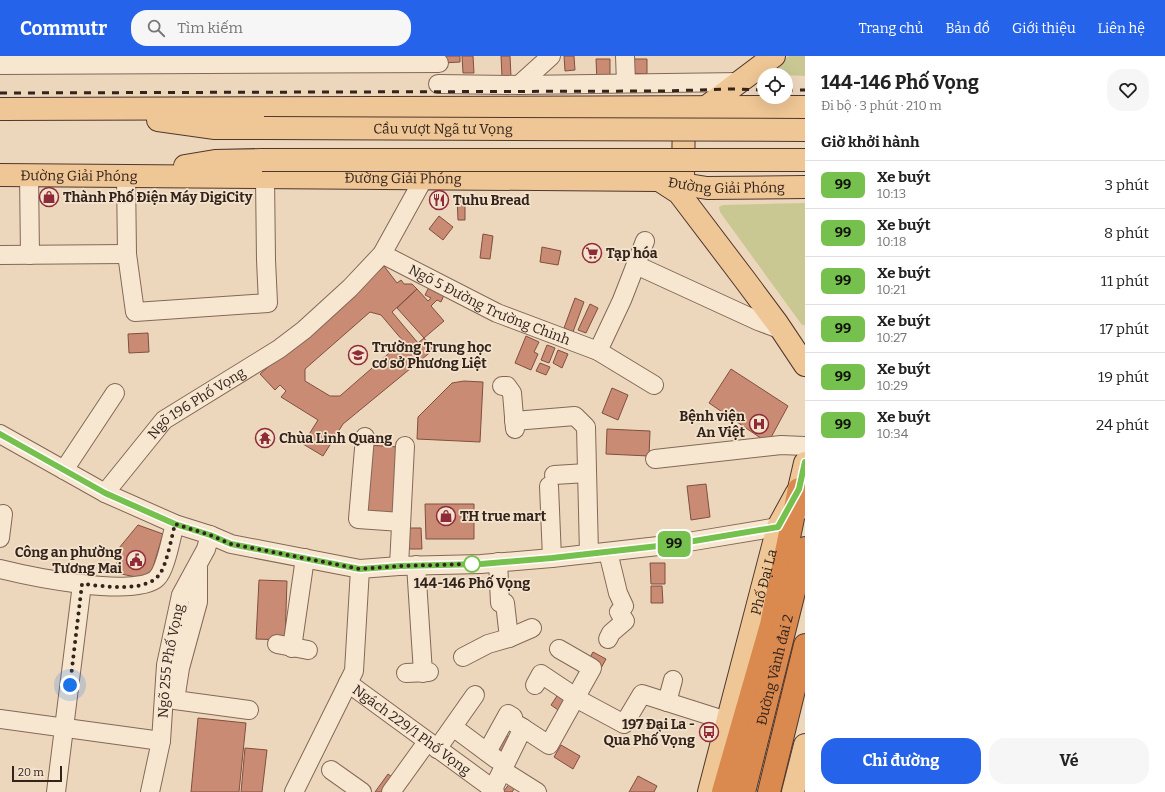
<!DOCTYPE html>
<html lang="vi">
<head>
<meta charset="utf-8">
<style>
	body { margin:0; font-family:Bitter,serif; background:#f6f6f6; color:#222; height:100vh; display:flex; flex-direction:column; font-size:15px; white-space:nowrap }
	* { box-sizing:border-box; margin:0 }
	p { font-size:13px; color:#767676 }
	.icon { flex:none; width:22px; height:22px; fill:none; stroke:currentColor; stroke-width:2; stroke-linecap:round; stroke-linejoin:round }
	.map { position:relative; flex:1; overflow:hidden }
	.drawer { display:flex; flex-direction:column; background:#fff; width:360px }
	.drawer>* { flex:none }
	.badge { padding:0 8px; border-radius:6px; font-size:14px; line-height:26px }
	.fabs { position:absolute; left:757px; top:12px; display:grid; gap:8px }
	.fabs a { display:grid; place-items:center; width:36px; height:36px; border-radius:50%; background:#fff; box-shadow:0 4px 16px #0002; font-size:20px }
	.scale { position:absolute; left:12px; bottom:10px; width:50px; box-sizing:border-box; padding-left:4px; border:2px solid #33231b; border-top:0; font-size:11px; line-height:14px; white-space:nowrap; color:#33231b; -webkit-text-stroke:3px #f3e3cd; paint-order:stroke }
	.you { position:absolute; width:20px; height:20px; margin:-10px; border:3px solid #fff; border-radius:50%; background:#1a73e8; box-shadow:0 0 0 6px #1a73e833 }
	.map>.badge { position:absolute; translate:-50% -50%; box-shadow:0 0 0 2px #fff }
	h2 { padding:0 16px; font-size:15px; line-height:36px }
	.round { display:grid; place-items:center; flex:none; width:42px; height:42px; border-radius:16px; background:#f6f6f6 }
	.headline { display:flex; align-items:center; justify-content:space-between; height:68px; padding:0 16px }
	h1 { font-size:19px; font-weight:700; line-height:30px }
	.cta { display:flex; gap:8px; margin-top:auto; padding:8px 16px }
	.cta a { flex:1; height:46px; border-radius:16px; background:#2563eb; color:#fff; font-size:16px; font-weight:700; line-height:46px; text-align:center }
	.cta a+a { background:#f6f6f6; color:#222 }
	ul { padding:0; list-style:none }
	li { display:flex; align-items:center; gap:12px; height:48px; padding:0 16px; border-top:1px solid #e0e0e0 }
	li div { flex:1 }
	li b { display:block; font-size:15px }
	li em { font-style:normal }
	li .badge { min-width:44px; font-weight:700; text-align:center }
	header { display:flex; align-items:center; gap:24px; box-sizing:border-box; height:56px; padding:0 20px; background:#2563eb; color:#fff }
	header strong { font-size:19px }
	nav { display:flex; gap:22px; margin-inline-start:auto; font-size:14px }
	.search { width:280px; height:36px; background:#f6f6f6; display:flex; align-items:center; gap:10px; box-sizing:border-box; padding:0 14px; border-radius:16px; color:#767676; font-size:15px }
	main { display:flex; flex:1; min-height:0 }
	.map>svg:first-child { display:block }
</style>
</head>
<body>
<header>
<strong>Commutr</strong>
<div class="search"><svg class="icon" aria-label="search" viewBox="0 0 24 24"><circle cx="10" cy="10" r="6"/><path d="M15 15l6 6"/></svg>Tìm kiếm</div>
<nav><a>Trang chủ</a><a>Bản đồ</a><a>Giới thiệu</a><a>Liên hệ</a></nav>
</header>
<main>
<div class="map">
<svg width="805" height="736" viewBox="0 0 805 736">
	<rect width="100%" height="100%" fill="#ecd7bd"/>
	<!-- green -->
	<path fill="#c9c792" d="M789,0H805V20L767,18Z
		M805,147V269H802L720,156L719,151L723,149Z"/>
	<!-- building -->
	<path fill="#c98b74" stroke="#814f3e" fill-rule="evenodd" d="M443,0H460V6L443,7Z
		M462,0H473L474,17H463Z
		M501,0H510L511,21H502Z
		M564,0H574L575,14L565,15Z
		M596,3H610V26H597Z
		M629,3H647V18L629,17Z
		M457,140H465V164H458Z
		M439,160L453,171L443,184L429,173Z
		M483,178L493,180L490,203L480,202Z
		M542,191L561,195L558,209L540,206Z
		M384,210L397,227L401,224L404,228H412L417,233L392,256L418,287L424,282L433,294L343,368L323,400L303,388L318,364L281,341L286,335L280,329L275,334L260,318ZM370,256L381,259L403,285L340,340H330L305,325V313Z
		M429,231L444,239L441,246L437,244L431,250L444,265L424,282L397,252L417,233L428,245L431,242L425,239Z
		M575,242L584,246L573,276L564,272Z
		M590,248L598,252L586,277L578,274Z
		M148,277L149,296L129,297L128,278Z
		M526,280L539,286L534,296L538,298L531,314L515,307Z
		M547,289L555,292L549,307L541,304Z
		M558,294L568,298L562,312L553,307Z
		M540,307L550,311L546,319L536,315Z
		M731,313L788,350L768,387L709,347Z
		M464,325L483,326L480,386L417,383L418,361L452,327Z
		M612,332L628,339L618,364L602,357Z
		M607,373L650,375L649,400L606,398Z
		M367,389L400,391L395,460L362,457Z
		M706,428L710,461L691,464L687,430Z
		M425,448H474V483H426Z
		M138,469L163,478L151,518L141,522L116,517L119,492Z
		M404,472H421L422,493H404Z
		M650,507H665V528H651Z
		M259,524L287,525L285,584L256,583Z
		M651,530H662L663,547H651Z
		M593,596L606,603L600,614L587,607Z
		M559,637L569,644L561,656L551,649Z
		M198,662L246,667L239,736H191Z
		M502,677L509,681L510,679L501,703L490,696Z
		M561,689L580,700L573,713L554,701Z
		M245,692L267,694L262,736H241Z
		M388,718L396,724L387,736H375Z
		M638,720L657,730L654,736H629Z
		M514,722L519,726L512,736H503Z"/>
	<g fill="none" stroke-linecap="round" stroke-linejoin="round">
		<defs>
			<g id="minor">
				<path d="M625,0L626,27"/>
				<path d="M0,9L439,7"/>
				<path d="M438,28L519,29L740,26"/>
				<path d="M519,29L551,0"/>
				<path d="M29,119L30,199"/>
				<path d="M126,120L127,198L135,256L268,247L266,204L265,121"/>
				<path id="s1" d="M382,198L497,257L598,295L654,329"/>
				<path d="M0,199L127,198"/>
				<path d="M636,209L758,265L782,274"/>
				<path d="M598,295L622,244L645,185"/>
				<path d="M502,330H507L512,337L515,373"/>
				<path d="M514,365L575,360L586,371L589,498"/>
				<path d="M0,378L105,437L175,468L210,479L231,488L360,513L399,510L481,508L552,502L676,488L778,471"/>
				<path d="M365,381L358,463L401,466"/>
				<path d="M655,403L781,389L805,390"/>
				<path d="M64,414L115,337"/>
				<path d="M554,419L587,417"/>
				<path d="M549,430L552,502"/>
				<path id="s2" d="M105,437L164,364L279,293L304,274L350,232L382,198L424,122"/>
				<path d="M0,482L3,458"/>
				<path d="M608,496L618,537L624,550L619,556L625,565L611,577L608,583"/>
				<path d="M498,506L500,547H505L509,582"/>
				<path d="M416,509L423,617"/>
				<path d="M399,510L405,390"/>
				<path d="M198,512V546L180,612L175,644L249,654"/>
				<path d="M0,513C28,520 136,543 157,522C166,513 171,481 175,468"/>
				<path d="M277,588L308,594"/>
				<path d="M292,592L305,502"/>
				<path d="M463,601L488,588L509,582L532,572"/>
				<path d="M406,617L429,616"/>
				<path id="s3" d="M348,627L493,733L495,736"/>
				<path d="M535,629L541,618L583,646L624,668L642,638L727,665"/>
				<path d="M667,646L673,624"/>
				<path d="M0,663L161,685"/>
				<path d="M453,671L496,703"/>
				<path d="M437,693L475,639"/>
				<path d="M487,696L508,658L513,661L511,665L523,672"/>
				<path d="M331,714L362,736"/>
				<path d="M502,714L537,736"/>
				<path d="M493,733L523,672L549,689L592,612L559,593"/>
				<path d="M56,736L82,528"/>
				<path id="s4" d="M150,736L161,685L166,609L181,539L206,493L210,479"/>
				<path d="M294,736L354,615L360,513"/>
				<path d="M391,736L427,686"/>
			</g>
			<g id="major">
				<path d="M706,51L774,0"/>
				<path d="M0,53L805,51"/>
				<path d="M158,64L215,72H264"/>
				<path d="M185,110L215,105L262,104"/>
				<path id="s5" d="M0,119L657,124L707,132L805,131"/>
				<path d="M683,123L684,55"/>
				<path d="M662,126L679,137L745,224L777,267L805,309"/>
				<path d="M799,453V433L805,407"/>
				<path id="s6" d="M709,736L778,471L796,438"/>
				<path d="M793,736L805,689"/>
			</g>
			<g id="highway">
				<path d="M723,736L771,569L799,433"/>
				<path id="s7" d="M744,736L805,492"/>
				<path d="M769,736L805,589"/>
			</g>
		</defs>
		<!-- minor casing -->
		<use href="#minor" stroke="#836857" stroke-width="20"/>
		<!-- major casing -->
		<use href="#major" stroke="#50372c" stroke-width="24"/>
		<!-- highway casing -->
		<use href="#highway" stroke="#50372c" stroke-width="24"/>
		<!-- minor -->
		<use href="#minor" stroke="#f7e6d0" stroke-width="18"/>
		<!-- major -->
		<use href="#major" stroke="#efc695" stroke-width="22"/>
		<!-- highway -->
		<use href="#highway" stroke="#da894f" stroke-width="22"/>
		<!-- rail -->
		<path stroke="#33231b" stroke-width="3" stroke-dasharray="7 7" stroke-linecap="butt" d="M786,34H805
			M0,37L663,35L732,33L764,34"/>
		<defs>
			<g id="major-bridge">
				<path id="s8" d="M264,72L805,74"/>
				<path d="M262,104H805"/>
			</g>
		</defs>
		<!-- major-bridge casing -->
		<use href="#major-bridge" stroke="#50372c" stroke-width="24" stroke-linecap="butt"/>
		<!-- major-bridge -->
		<use href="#major-bridge" stroke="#efc695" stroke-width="22"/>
	</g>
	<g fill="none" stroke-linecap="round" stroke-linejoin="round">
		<defs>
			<path id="line" d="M0,378L105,437L175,468L210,479L231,488L360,513L400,510L481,508L552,502L676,488L778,471L799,433L805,406"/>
		</defs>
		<!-- line casing -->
		<use href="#line" stroke="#fff" stroke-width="9"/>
		<!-- line -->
		<use href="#line" stroke="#76c04d" stroke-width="6"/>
		<!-- walk -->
		<path stroke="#33231b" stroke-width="4" stroke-dasharray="0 7.2" d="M70,629L82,528C104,530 149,538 161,516C167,506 172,480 175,468L210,479L231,488L360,513L400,510L472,508"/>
	</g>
	<!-- icons -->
	<defs>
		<symbol id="shop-ring" viewBox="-11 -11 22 22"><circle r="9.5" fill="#f3e3cd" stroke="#8f2a39" stroke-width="1.5"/><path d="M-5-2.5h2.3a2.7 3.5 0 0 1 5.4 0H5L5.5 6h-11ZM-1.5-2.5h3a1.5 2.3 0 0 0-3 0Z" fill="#8f2a39"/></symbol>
		<symbol id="restaurant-ring" viewBox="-11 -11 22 22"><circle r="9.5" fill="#f3e3cd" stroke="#8f2a39" stroke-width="1.5"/><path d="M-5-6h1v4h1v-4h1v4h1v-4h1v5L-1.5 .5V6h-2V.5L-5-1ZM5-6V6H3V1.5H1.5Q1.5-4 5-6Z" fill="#8f2a39"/></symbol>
		<symbol id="supermarket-ring" viewBox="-11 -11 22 22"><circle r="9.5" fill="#f3e3cd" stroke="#8f2a39" stroke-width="1.5"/><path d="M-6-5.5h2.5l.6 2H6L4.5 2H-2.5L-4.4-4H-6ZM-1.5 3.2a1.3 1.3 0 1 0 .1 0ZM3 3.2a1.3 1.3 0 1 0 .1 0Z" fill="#8f2a39"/></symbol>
		<symbol id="school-ring" viewBox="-11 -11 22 22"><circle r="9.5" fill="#f3e3cd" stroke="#8f2a39" stroke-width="1.5"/><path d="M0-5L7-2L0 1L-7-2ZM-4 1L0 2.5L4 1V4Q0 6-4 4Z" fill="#8f2a39"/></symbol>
		<symbol id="hospital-ring" viewBox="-11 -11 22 22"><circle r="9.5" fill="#f3e3cd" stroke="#8f2a39" stroke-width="1.5"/><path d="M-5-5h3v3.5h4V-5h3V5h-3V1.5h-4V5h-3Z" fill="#8f2a39"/></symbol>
		<symbol id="temple-ring" viewBox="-11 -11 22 22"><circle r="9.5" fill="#f3e3cd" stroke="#8f2a39" stroke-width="1.5"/><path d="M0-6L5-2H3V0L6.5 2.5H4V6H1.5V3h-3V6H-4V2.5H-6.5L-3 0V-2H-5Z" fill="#8f2a39"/></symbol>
		<symbol id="civic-ring" viewBox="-11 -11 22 22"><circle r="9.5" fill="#f3e3cd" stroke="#8f2a39" stroke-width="1.5"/><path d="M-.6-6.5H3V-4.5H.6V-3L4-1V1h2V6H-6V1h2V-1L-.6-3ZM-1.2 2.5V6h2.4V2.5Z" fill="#8f2a39"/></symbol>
		<symbol id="bus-ring" viewBox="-11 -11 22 22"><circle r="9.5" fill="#f3e3cd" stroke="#8f2a39" stroke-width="1.5"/><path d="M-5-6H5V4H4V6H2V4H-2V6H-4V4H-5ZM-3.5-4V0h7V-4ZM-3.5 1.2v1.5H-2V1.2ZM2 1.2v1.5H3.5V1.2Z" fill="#8f2a39"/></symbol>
	</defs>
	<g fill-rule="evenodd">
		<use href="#shop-ring" x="38" y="130" width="22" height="22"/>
		<use href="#restaurant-ring" x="428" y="133" width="22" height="22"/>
		<use href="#supermarket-ring" x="581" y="186" width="22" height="22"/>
		<use href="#school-ring" x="347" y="288" width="22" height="22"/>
		<use href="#hospital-ring" x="748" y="357" width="22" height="22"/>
		<use href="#temple-ring" x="254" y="371" width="22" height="22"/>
		<use href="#shop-ring" x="435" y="449" width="22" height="22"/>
		<use href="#civic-ring" x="125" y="493" width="22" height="22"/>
		<use href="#bus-ring" x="698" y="665" width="22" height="22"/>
	</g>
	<!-- markers -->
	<circle fill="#fff" stroke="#76c04d" stroke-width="2" cx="472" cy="508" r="8"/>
	<g text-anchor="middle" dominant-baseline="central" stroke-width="3.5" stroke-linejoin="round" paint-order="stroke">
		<!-- street labels -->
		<g font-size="14" fill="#33231b" stroke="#f3e3cd">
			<text stroke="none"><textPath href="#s8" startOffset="179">Cầu vượt Ngã tư Vọng</textPath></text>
			<text stroke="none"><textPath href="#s5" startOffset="79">Đường Giải Phóng</textPath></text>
			<text stroke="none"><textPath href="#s5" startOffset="403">Đường Giải Phóng</textPath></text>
			<text stroke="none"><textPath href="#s5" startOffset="727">Đường Giải Phóng</textPath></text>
			<text stroke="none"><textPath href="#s1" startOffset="119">Ngõ 5 Đường Trường Chinh</textPath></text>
			<text stroke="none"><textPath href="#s2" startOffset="130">Ngõ 196 Phố Vọng</textPath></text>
			<text stroke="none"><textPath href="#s6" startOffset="217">Phố Đại La</textPath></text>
			<text stroke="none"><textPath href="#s4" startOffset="133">Ngõ 255 Phố Vọng</textPath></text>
			<text stroke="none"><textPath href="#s7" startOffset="126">Đường Vành đai 2</textPath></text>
			<text stroke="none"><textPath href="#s3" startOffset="79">Ngách 229/1 Phố Vọng</textPath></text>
		</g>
		<!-- poi labels -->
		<g font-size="14" font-weight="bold" fill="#33231b" stroke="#f3e3cd" text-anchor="start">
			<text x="63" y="141">Thành Phố Điện Máy DigiCity</text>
			<text x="453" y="144">Tuhu Bread</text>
			<text x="606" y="197">Tạp hóa</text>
			<text x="372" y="291">Trường Trung học<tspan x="372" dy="16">cơ sở Phương Liệt</tspan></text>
			<text x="745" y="360" text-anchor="end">Bệnh viện<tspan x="745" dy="16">An Việt</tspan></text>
			<text x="279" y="382">Chùa Linh Quang</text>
			<text x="460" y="460">TH true mart</text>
			<text x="122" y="496" text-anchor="end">Công an phường<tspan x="122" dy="16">Tương Mai</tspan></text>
			<text x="695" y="668" text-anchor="end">197 Đại La -<tspan x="695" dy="16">Qua Phố Vọng</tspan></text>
		</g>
		<!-- stop labels -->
		<g font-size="14" font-weight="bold" fill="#33231b" stroke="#f3e3cd">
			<text x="472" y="527">144-146 Phố Vọng</text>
		</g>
	</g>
</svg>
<div class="fabs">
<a><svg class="icon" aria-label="locate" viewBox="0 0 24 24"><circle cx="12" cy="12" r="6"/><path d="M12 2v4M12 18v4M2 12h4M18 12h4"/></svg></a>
</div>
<div class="scale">20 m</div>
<div class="you" style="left:70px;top:629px"></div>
<b class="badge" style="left:674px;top:488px;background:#76c04d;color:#111">99</b>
</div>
<section class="drawer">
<div class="headline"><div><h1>144-146 Phố Vọng</h1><p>Đi bộ · 3 phút · 210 m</p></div><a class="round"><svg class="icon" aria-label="heart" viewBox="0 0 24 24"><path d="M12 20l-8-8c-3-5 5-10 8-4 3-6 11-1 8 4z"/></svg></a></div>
<h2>Giờ khởi hành</h2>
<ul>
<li><span class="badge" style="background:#76c04d;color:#111">99</span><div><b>Xe buýt</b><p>10:13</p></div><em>3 phút</em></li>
<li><span class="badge" style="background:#76c04d;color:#111">99</span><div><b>Xe buýt</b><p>10:18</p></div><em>8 phút</em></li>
<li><span class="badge" style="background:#76c04d;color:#111">99</span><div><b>Xe buýt</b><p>10:21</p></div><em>11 phút</em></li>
<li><span class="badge" style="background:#76c04d;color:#111">99</span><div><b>Xe buýt</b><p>10:27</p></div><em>17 phút</em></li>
<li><span class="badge" style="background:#76c04d;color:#111">99</span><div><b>Xe buýt</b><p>10:29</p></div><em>19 phút</em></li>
<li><span class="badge" style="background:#76c04d;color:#111">99</span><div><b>Xe buýt</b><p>10:34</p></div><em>24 phút</em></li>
</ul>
<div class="cta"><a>Chỉ đường</a><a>Vé</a></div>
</section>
</main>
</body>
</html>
